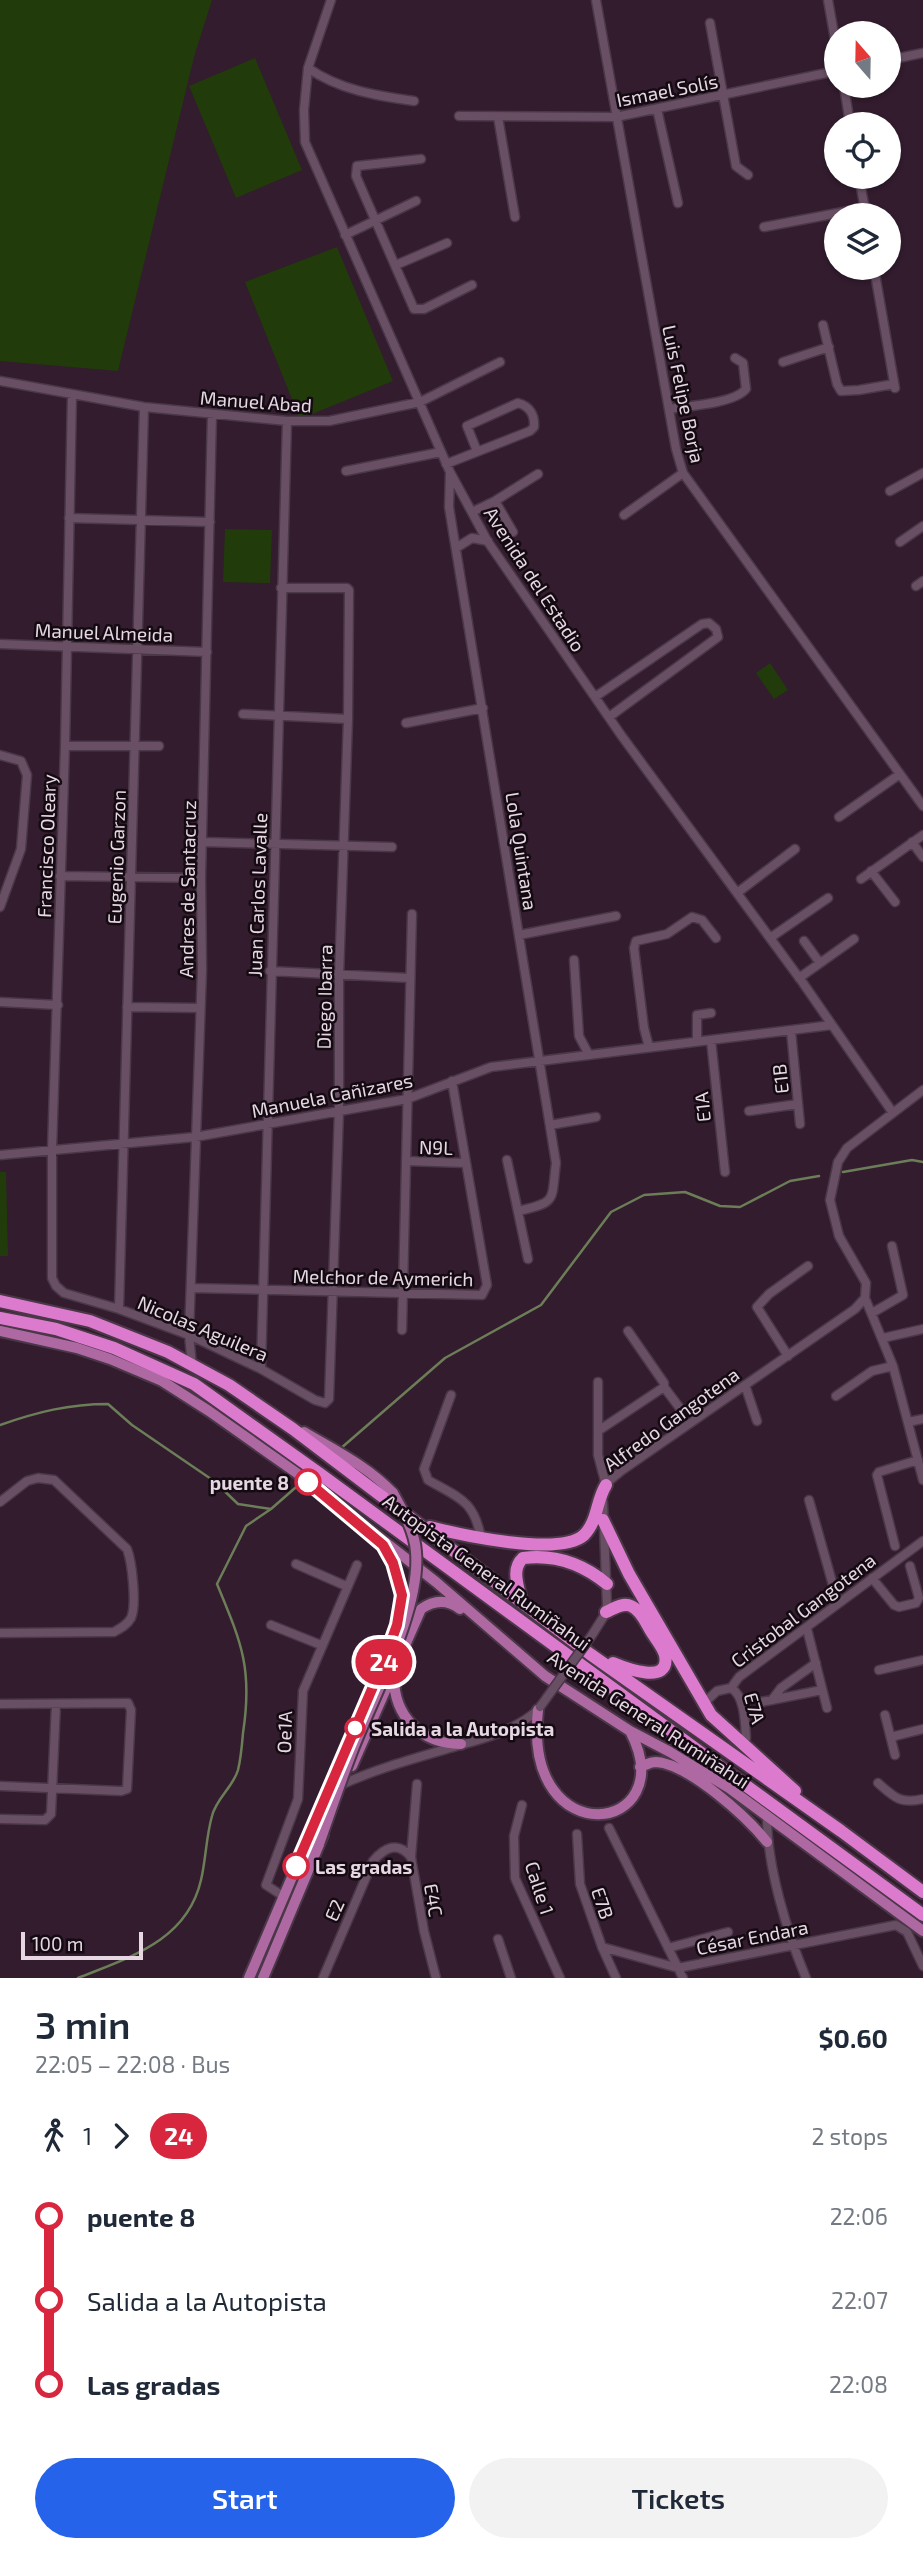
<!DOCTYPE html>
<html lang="en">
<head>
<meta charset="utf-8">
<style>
	body { margin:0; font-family:"Exo 2",sans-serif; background:#f2f2f3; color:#1f2937; height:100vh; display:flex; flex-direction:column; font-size:26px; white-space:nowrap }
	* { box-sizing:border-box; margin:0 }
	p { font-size:23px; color:#747a83 }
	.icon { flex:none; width:38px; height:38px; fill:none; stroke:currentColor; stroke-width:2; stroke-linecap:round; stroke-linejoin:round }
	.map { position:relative; height:1978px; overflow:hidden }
	.panel { display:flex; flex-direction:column; background:#fff; flex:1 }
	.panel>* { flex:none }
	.badge { padding:0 14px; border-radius:23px; font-size:24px; line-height:46px }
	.needle { width:46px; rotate:340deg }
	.buttons { position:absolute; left:824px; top:21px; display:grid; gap:14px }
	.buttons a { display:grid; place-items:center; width:77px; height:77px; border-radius:50%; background:#fff; box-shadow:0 2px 5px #0004; font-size:35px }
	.scale { position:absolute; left:21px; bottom:18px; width:122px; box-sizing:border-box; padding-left:7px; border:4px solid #e6d7e3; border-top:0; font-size:19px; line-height:24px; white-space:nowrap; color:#e6d7e3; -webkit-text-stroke:5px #140a12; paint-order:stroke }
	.map>.badge { position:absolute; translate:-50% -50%; box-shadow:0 0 0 4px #fff }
	.legs { display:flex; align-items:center; gap:10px; height:77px; padding:0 35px; font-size:23px }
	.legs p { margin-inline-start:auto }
	.summary { display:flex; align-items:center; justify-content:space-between; height:119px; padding:0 35px }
	h1 { font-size:38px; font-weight:600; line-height:52px }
	.button { display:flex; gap:14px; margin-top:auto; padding:14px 35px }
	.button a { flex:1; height:80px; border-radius:42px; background:#2563eb; color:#fff; font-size:28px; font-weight:600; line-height:80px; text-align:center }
	.button a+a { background:#f2f2f3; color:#1f2937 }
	ul { padding:0 35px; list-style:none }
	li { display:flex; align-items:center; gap:24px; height:84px; font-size:26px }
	li i { display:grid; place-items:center; width:10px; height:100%; margin:0 9px; background:currentColor }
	li i::after { content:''; width:18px; height:18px; margin:-9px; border:5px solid; border-radius:50%; background:#fff }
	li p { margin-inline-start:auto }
	li:first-child i { background:linear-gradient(#0000 50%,currentColor 0) }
	li:last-child i { background:linear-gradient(currentColor 50%,#0000 0) }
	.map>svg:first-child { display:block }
</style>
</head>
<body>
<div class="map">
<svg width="923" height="1978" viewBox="0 0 923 1978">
	<rect width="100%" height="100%" fill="#321c2e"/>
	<!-- green -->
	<path fill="#213b0b" d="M0,0H212L194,57L118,371L0,361Z
		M255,58L302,170L236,198L189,86Z
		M337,247L393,381L300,419L245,282Z
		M225,529L272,530L270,583L223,582Z
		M770,663L788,690L774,699L756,673Z
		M0,1172H6L8,1256H0Z"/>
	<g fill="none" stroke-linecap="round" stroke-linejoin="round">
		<!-- stream -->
		<path stroke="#6b7e57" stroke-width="2.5" d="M843,1172L912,1160L923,1162
			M0,1425C37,1412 69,1404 108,1404L132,1425L214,1481L238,1504L271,1509
			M340,1449L445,1358L541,1305L611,1212L644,1195L685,1192L720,1206L740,1207L790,1181L819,1176
			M78,1978C130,1957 187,1941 201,1880C206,1859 206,1837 212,1816C216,1799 233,1787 238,1770C241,1758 242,1745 243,1733C253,1668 241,1642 217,1584L246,1526L271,1509L303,1481"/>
		<defs>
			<path id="minor" d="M331,0L308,68L304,110L305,142L450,472L488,542L621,735L803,983L893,1113
				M596,0L676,449L683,473L923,806
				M828,0L836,45
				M710,23L736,166L748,175
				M889,60L923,53
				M308,68C339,90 378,96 414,101
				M844,86L850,124
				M657,109L678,203
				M459,116L616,117L836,71
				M498,117L515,217
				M421,159L357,166L356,176L414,309H424L472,285
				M859,177L866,215
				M764,227L864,208
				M345,235L416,201
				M396,265L447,243
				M874,268L895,388
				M823,325L837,384L841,391L859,390L894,384
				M783,362L829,347
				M0,381L144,407L287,421H329L420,402L500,362
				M72,395L65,746L52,1150V1278L56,1286L64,1293L119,1309L189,1335L261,1369L315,1400L325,1403L329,1399L339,1111V976L348,719L349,590L347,588H281
				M669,409C688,406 733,404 746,389L743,363L735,358
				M446,464L530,431L534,427C535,414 529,406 518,403L467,426L477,451
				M346,471L441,452
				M450,472L449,507L556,1163C551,1201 558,1202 518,1211
				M890,491L923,473
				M495,501L513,532
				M472,512L495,501L538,474
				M624,515L683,473
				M69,518L210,522
				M900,542L923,526
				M456,548L472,538L488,541
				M916,586L923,581
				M0,644L207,652
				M595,697L702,624L709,623L716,629L718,637L609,717
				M243,714L348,719
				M406,723L483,708
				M65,746H159
				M0,755L21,761L27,775L21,849L0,907
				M839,817L900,774
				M203,842L392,847
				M912,842L923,857
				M871,871L895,902
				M60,876L201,878
				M861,879L923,835
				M737,893L795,849
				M519,935L616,916
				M770,938L828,898
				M804,941L820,963
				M574,960L579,1036L589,1055
				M270,971L410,978
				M799,978L854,939
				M0,1002L58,1005
				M127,1007L200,1008
				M791,1031L800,1124
				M711,1040L725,1172
				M697,1041V1015L711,1013
				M649,1047L644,1028L634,948L636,941L667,934L692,917L702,920L716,938
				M923,1090L847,1148L838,1162L830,1200L839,1236L866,1283L865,1298L893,1366L923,1480
				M749,1111L798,1104
				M550,1125L596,1117
				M0,1155L195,1137L407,1099L491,1067L832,1025
				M507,1160L528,1259
				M406,1161L466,1163
				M191,1288L482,1295L487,1285L452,1081
				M119,1309L144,407
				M872,1313L903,1295L892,1246
				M402,1330L412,914
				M883,1338L923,1329
				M788,1356L757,1307L769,1294L808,1266
				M192,1365L189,1335L202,970L201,878L212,414
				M261,1369L287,421
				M598,1382V1455L606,1485
				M745,1385L757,1421
				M664,1387L679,1407
				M451,1395L424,1469L428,1480C459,1498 474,1500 481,1538
				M836,1396L872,1371L893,1366
				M908,1422L923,1419
				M598,1431L664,1387V1383L628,1331
				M605,1489L609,1481L621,1471L855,1309L865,1298
				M809,1500L838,1603
				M0,1502L27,1481L38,1478L54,1480L127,1549C132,1562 137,1605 131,1618C127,1625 121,1628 114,1632L0,1633
				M895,1546L877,1475L879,1472L918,1460
				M296,1564L346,1586
				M872,1578L894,1605L899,1607L916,1603L919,1598L910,1566
				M271,1625L321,1645
				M807,1629L827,1708
				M592,1635L604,1616L607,1605L603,1502
				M879,1670L923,1660
				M731,1688C745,1696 745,1723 746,1738
				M772,1700L781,1688L816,1663
				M761,1702L822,1690
				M704,1703L717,1691L731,1688L739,1677L923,1541
				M0,1704L128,1703L131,1710L127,1789L121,1791L0,1786
				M885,1715L895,1755
				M891,1737L923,1729
				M878,1783C895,1798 900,1804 923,1799
				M417,1784L411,1857L424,1931L436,1978
				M336,1787C373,1770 412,1759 450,1748C481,1739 514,1732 539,1709
				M522,1805L514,1836L515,1878L560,1978
				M767,1817C767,1867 787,1932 806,1978
				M0,1819L45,1820L51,1814L56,1704
				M609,1828L683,1978
				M577,1834L580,1884L602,1947L616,1978
				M283,1896L266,1885L298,1799L303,1691L357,1565
				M498,1939L511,1978
				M602,1947L678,1968L896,1925L907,1932L923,1966
				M668,1948L728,1932
				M323,1978L373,1861C385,1847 398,1841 411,1857"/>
			<path id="major" d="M0,1331L77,1348L110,1359L162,1381L209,1411L301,1476L436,1582L545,1676L630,1731L670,1752L729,1788L923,1931
				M304,1432C336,1451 367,1466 393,1493
				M394,1675C393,1716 421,1744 461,1744
				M538,1710C522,1857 684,1834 630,1731
				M352,1766L421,1609C434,1600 447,1599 460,1609
				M640,1767C646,1765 650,1762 656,1762C689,1764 747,1817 767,1842
				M249,1978L384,1661C399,1617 412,1587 383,1545
				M263,1978L323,1835"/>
			<path id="highway" d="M0,1301L90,1321L168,1352L229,1385L293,1429L590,1654L841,1831L923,1892
				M0,1318L56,1329L114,1348L194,1384L320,1474L923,1915
				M603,1520L629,1574L711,1715L795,1791
				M430,1527C461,1535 560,1557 584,1535C598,1521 596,1501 606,1485
				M521,1600C518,1585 511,1569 523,1558C555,1554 583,1564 607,1584
				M606,1612C613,1609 623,1602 631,1606C641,1610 646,1623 651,1631C655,1638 663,1647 665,1655C671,1686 625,1668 613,1663"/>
		</defs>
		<!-- minor casing -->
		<use href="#minor" stroke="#4a3747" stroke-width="11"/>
		<!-- major casing -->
		<use href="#major" stroke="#4a3747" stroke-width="14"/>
		<!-- highway casing -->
		<use href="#highway" stroke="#4a3747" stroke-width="16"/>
		<!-- minor -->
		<use href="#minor" stroke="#694f64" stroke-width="8"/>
		<!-- major -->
		<use href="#major" stroke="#ae69a3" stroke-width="10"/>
		<!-- highway -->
		<use href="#highway" stroke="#dc7bcd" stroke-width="12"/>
		<defs>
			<path id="minor-bridge" d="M540,1707L592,1635"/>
			<path id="major-bridge" d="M319,1844C330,1813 341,1780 353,1749C374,1695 421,1609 416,1552C415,1532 403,1511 393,1493"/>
		</defs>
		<!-- minor-bridge casing -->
		<use href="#minor-bridge" stroke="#4a3747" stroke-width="11" stroke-linecap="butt"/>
		<!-- major-bridge casing -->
		<use href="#major-bridge" stroke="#4a3747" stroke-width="14" stroke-linecap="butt"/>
		<!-- minor-bridge -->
		<use href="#minor-bridge" stroke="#694f64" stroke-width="8"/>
		<!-- major-bridge -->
		<use href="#major-bridge" stroke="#ae69a3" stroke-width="10"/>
	</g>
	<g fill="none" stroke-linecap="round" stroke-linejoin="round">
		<defs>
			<path id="line-1" d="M296,1866L384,1661L397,1625L402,1595L393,1563L383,1545L308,1482"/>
		</defs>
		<!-- line-1 casing -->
		<use href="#line-1" stroke="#fff" stroke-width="16"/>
		<!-- line-1 -->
		<use href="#line-1" stroke="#d7263d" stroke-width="10"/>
	</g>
	<!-- markers -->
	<g fill="#fff" stroke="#d7263d" stroke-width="3.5">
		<circle cx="308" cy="1482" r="12"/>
		<circle cx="355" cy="1728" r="9"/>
		<circle cx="296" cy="1866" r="12"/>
	</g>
	<g text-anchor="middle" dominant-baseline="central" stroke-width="5" stroke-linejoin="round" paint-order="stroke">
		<!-- street labels -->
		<g font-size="19" fill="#e6d7e3" stroke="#140a12">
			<text transform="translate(667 90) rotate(-11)">Ismael Solís</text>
			<text transform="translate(684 394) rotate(78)">Luis Felipe Borja</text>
			<text transform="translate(256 401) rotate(4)">Manuel Abad</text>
			<text transform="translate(535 579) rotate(57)">Avenida del Estadio</text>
			<text transform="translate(104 632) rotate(2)">Manuel Almeida</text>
			<text transform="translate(46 846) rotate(-88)">Francisco Oleary</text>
			<text transform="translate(522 851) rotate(81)">Lola Quintana</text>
			<text transform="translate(116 857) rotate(-88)">Eugenio Garzon</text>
			<text transform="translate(187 889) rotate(-89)">Andres de Santacruz</text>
			<text transform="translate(257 895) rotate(-88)">Juan Carlos Lavalle</text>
			<text transform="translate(324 997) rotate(-89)">Diego Ibarra</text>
			<text transform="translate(780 1079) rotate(-96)">E1B</text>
			<text transform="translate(332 1095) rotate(-11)">Manuela Cañizares</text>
			<text transform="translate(702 1107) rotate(-96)">E1A</text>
			<text transform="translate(436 1147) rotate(2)">N9L</text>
			<text transform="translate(383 1277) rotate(1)">Melchor de Aymerich</text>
			<text transform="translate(203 1328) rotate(23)">Nicolas Aguilera</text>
			<text transform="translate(671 1419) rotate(-36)">Alfredo Gangotena</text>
			<text transform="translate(487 1572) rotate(36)">Autopista General Rumiñahui</text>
			<text transform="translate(803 1610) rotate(-37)">Cristobal Gangotena</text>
			<text transform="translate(755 1708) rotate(74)">E7A</text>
			<text transform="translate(649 1719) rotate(33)">Avenida General Rumiñahui</text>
			<text transform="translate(284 1732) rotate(-88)">Oe1A</text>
			<text transform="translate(540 1888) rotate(72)">Calle 1</text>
			<text transform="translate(434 1900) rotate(80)">E4C</text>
			<text transform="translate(603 1903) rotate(71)">E7B</text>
			<text transform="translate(334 1910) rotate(-66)">E2</text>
			<text transform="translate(752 1937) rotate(-11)">César Endara</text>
		</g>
		<!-- stop labels -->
		<g font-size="19" font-weight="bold" fill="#e6d7e3" stroke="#140a12" text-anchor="start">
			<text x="289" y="1482" text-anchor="end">puente 8</text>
			<text x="371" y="1728">Salida a la Autopista</text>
			<text x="315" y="1866">Las gradas</text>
		</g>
	</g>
</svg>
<div class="buttons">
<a><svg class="needle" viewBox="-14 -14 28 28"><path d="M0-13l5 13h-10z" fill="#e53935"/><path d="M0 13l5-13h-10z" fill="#747a83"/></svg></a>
<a><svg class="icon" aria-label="locate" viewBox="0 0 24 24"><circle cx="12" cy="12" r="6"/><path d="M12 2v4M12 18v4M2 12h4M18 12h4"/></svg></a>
<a><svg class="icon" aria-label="layers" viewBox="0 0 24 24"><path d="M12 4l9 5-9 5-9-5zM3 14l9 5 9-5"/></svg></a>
</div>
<div class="scale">100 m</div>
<b class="badge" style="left:384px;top:1662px;background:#d7263d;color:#fff">24</b>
</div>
<section class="panel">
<div class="summary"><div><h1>3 min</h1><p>22:05 – 22:08 · Bus</p></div><b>$0.60</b></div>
<div class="legs"><svg class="icon" aria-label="walk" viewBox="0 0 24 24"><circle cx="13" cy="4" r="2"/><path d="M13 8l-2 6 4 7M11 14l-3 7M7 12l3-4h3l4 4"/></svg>1<svg class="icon" aria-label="forward" viewBox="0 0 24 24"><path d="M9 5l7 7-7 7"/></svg><b class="badge" style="background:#d7263d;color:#fff">24</b><p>2 stops</p></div>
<ul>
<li><i style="color:#d7263d"></i><b>puente 8</b><p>22:06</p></li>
<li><i style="color:#d7263d"></i><span>Salida a la Autopista</span><p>22:07</p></li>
<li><i style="color:#d7263d"></i><b>Las gradas</b><p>22:08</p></li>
</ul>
<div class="button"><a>Start</a><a>Tickets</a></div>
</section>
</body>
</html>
